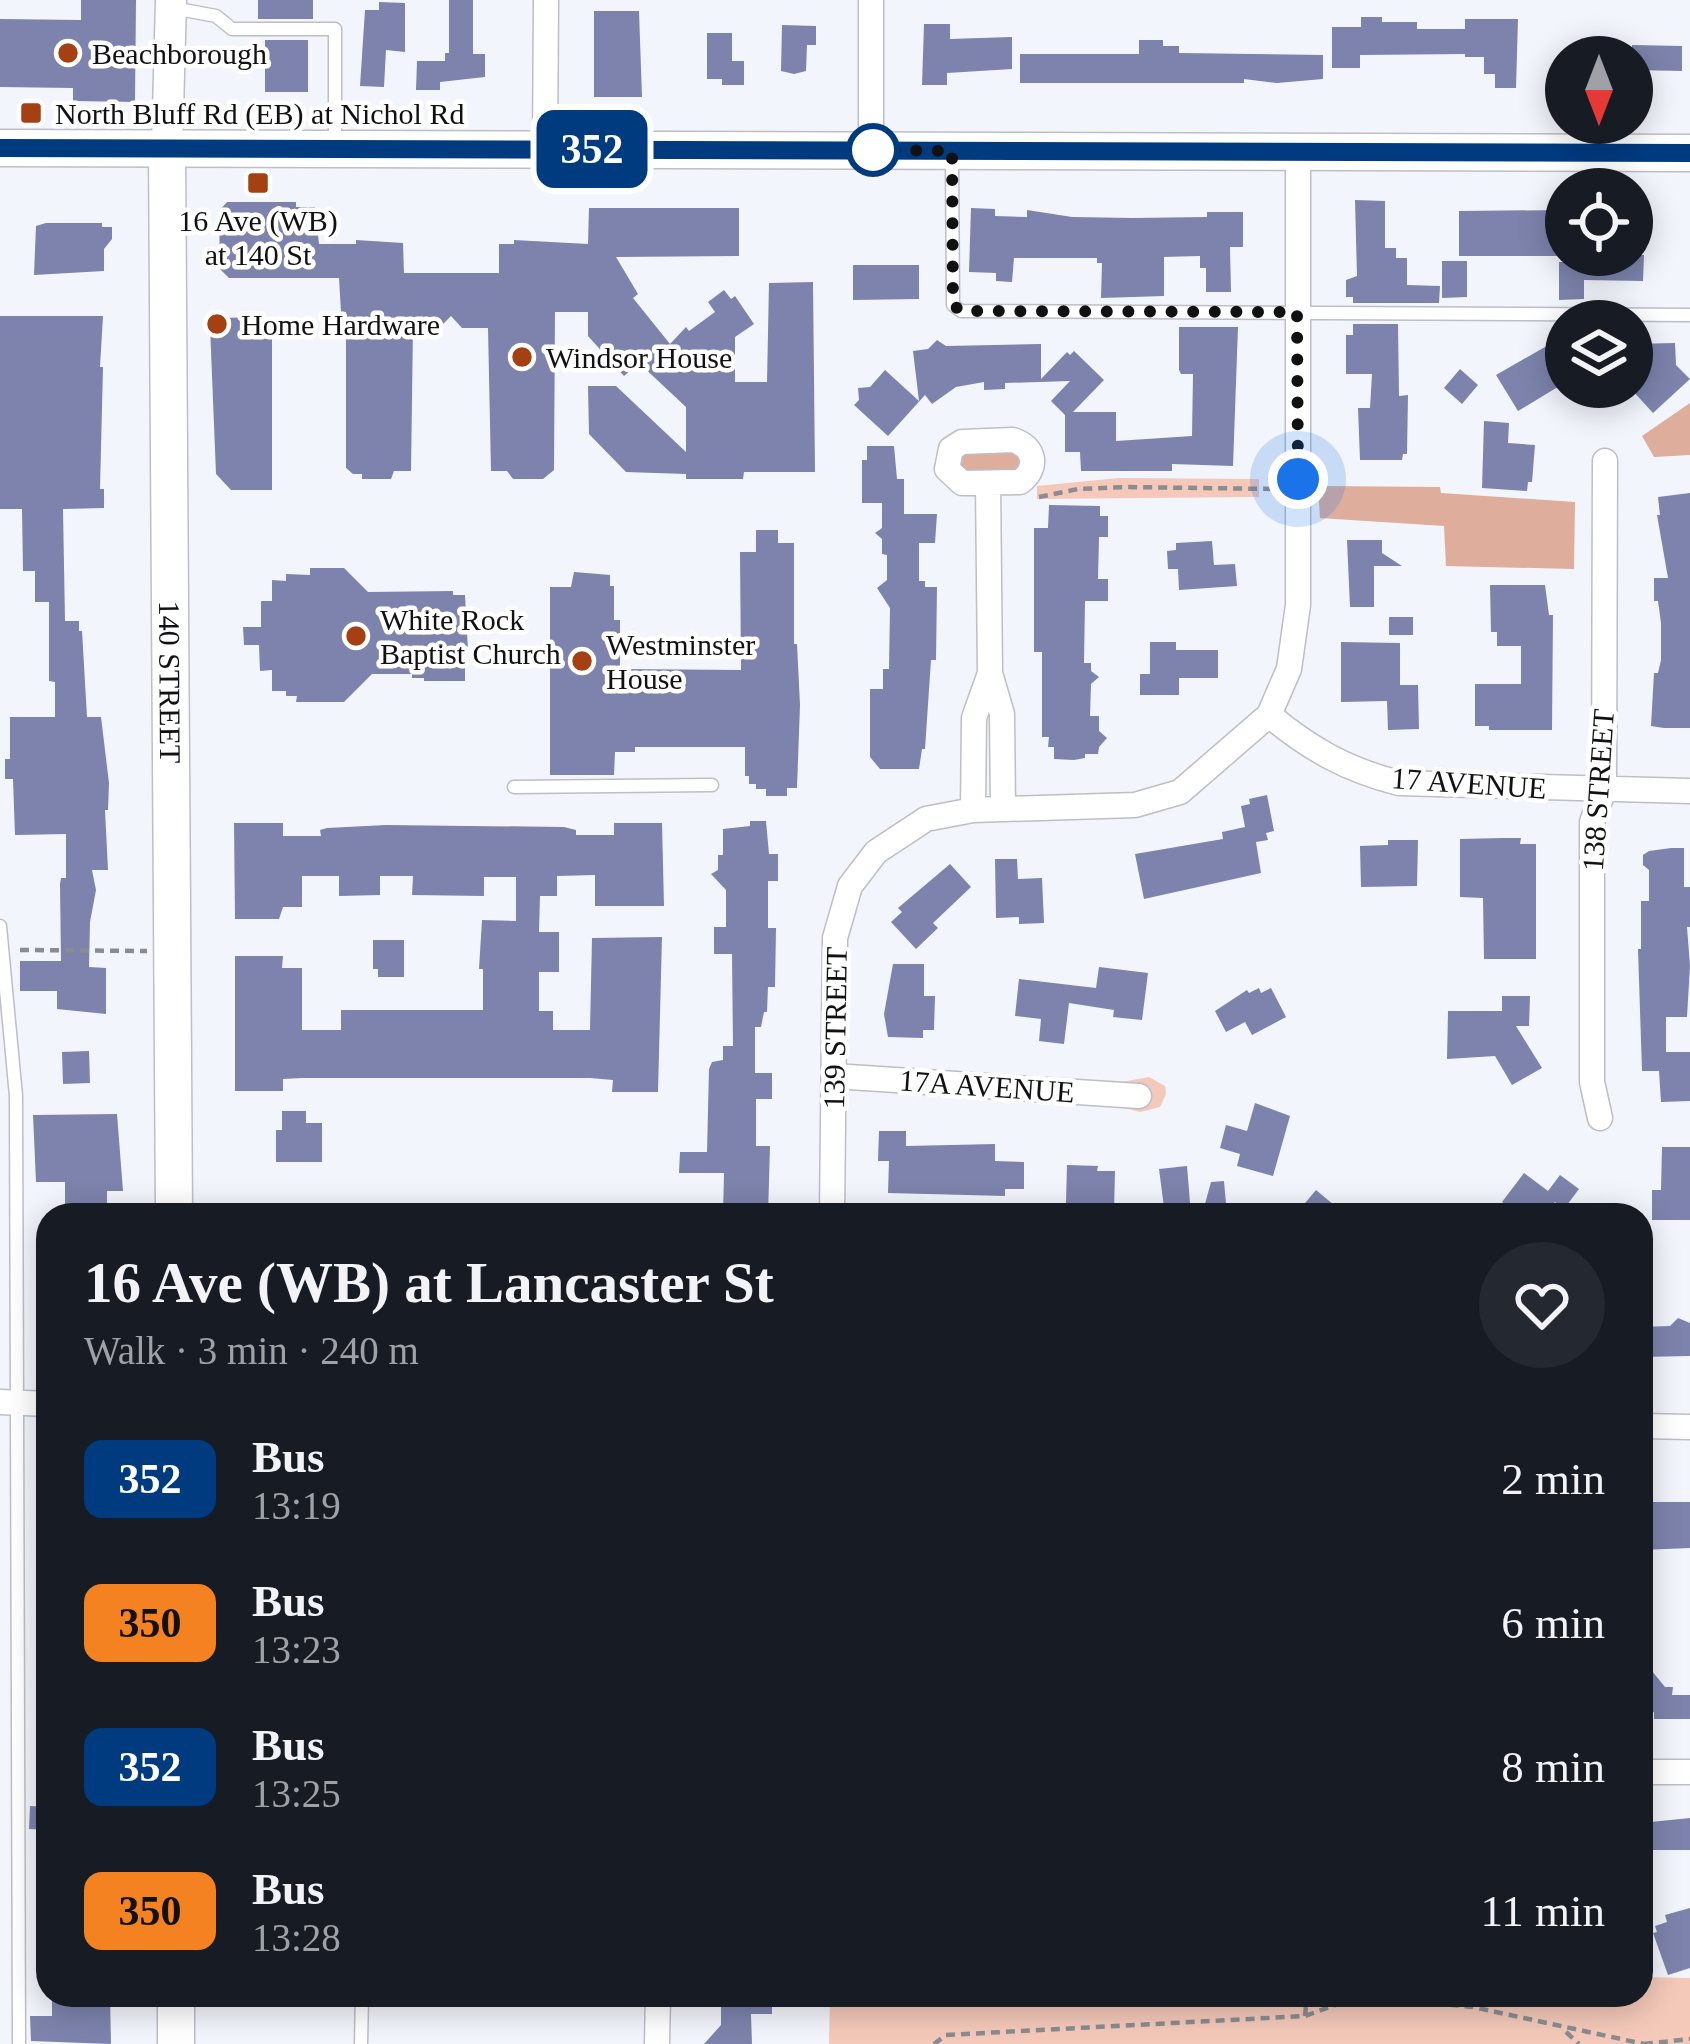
<!DOCTYPE html>
<html lang="en">
<head>
<meta charset="utf-8">
<style>
	body { margin:0; font-family:Georgia,serif; background:#242831; color:#f1f3f6; height:100vh; display:flex; flex-direction:column; font-size:45px; white-space:nowrap }
	* { box-sizing:border-box; margin:0 }
	p { font-size:39px; color:#9ea1a6 }
	.icon { flex:none; width:66px; height:66px; fill:none; stroke:currentColor; stroke-width:2; stroke-linecap:round; stroke-linejoin:round }
	.map { position:relative; flex:1; overflow:hidden }
	.details { position:absolute; left:36px; top:1203px; width:1617px; height:804px; display:flex; flex-direction:column; background:#171b24; border-radius:36px; box-shadow:0 6px 30px #0003 }
	.details>* { flex:none }
	.badge { padding:0 24px; border-radius:18px; font-size:42px; line-height:78px }
	.needle { width:78px; rotate:180deg }
	.fabs { position:absolute; left:1545px; top:36px; display:grid; gap:24px }
	.fabs a { display:grid; place-items:center; width:108px; height:108px; border-radius:50%; background:#171b24; box-shadow:0 6px 30px #0003; font-size:60px }
	.you { position:absolute; width:60px; height:60px; margin:-30px; border:9px solid #fff; border-radius:50%; background:#1a73e8; box-shadow:0 0 0 18px #1a73e833 }
	.map>.badge { position:absolute; translate:-50% -50%; box-shadow:0 0 0 6px #fff }
	.round { display:grid; place-items:center; flex:none; width:126px; height:126px; border-radius:63px; background:#242831 }
	.summary { display:flex; align-items:center; justify-content:space-between; height:204px; padding:0 48px }
	h1 { font-size:57px; font-weight:700; line-height:90px }
	ul { padding:0; list-style:none }
	li { display:flex; align-items:center; gap:36px; height:144px; padding:0 48px }
	li div { flex:1 }
	li b { display:block; font-size:45px }
	li em { font-style:normal }
	li .badge { min-width:132px; font-weight:700; text-align:center }
	.map>svg:first-child { display:block }
</style>
</head>
<body>
<div class="map">
<svg width="1690" height="2044" viewBox="0 0 1690 2044">
	<rect width="100%" height="100%" fill="#f3f5fc"/>
	<!-- green -->
	<path fill="#f4c9b9" d="M1119,478L1259,479V497L1037,499V486Z
		M1149,1077L1165,1086L1166,1094L1160,1107L1140,1112L1108,1104L1111,1084Z
		M1641,1977L1690,1978V2044H829L830,1995H1641Z"/>
	<!-- forest -->
	<path fill="#dfad9b" d="M1690,403V455L1654,457L1642,436Z
		M1009,450L1020,458L1017,474L971,475L960,468L963,453Z
		M1318,486L1440,487L1441,493L1575,502L1574,569L1446,566L1444,526L1320,518Z"/>
	<!-- building -->
	<path fill="#7d83ac" d="M81,0H136L135,102L73,101V88L0,87V19L81,20Z
		M258,0H313V19H258Z
		M449,0H473V54H485V77L440,82V90H416L417,61H445V53H449Z
		M379,2L405,3V52L386,50L384,87L360,86L365,10H379Z
		M594,11H639L642,97H594Z
		M1361,17H1382V22H1417V29H1465V19H1518L1516,88H1495V74H1484V57H1465V54L1360,55V68H1332V27H1361Z
		M924,24H950V39L1012,37V69L947,73V85H922Z
		M782,25L816,26V45H807L806,71L794,74L781,71Z
		M707,33H732V61H744V85H722V79H707Z
		M265,40H308V92H265Z
		M1139,40H1163V46H1179V53L1323,55V79L1277,83L1244,79V83H1020V54H1139Z
		M1632,45L1682,46V71L1632,70Z
		M1355,200L1385,201V248H1396V258H1407V285L1440,286L1439,303H1353V297H1346V280L1357,276Z
		M227,202H296V207H315L319,244H356V240L403,243L404,273H499V244H514V240L588,244L589,208H739V256L616,257L638,294L633,298L670,344L686,327L689,331L715,312L708,302L724,290L731,299L735,296L754,324L735,337V382H767L769,283L813,282L815,472H744L743,479H686V474L626,472L589,434L588,386H616L686,452V407L639,363L624,376L588,336V312H555L554,470L543,479H513L507,471H491L488,328H462L451,316L440,327H413L411,471H394L391,479H362V474H353L346,468V312H341L339,278H229L220,269L219,211Z
		M971,208L995,209V216L1027,217V210L1072,217L1133,218L1207,217V212H1243V247H1230L1231,292H1206V268H1200V256L1164,257V296L1101,298L1102,263H1097V258H1014L1012,282L996,281V273L969,272Z
		M1566,210V256H1459V211Z
		M46,223H102V227H112V239L104,249V271L34,275L36,226Z
		M1608,255H1644L1643,281L1584,280V299L1559,300V262H1608Z
		M1442,261H1467V297L1442,298Z
		M853,265H919V299L853,300Z
		M0,316H103L100,367H103L100,489H104V508L63,509L65,621H79V631H82L87,717H101L109,783L108,810H105L108,870H92L96,890L90,922L89,967L106,968V1014L57,1009V991H20V961H61L60,884L61,878H66V834L15,835L13,779H5V759H10V717H55V682L49,681V602H35V571H23L22,509H0Z
		M264,317L272,326V490H231L216,474L210,326L218,318Z
		M1353,324H1398L1399,396L1408,395L1407,454H1403L1402,460H1360L1358,408H1370L1372,374H1346V335H1353Z
		M1179,327H1238L1233,466L1172,464V471H1081L1080,452H1065V415L1051,401L1070,381L1005,383V389L984,390V382L956,387L932,404L925,395L888,436L854,405L859,400L858,388L870,387L885,370L919,401L913,351L928,349L937,340L946,346L1041,344V379L1067,352L1070,355L1074,351L1104,380L1073,412H1116V441L1192,436L1193,374H1181L1179,370Z
		M1566,342V382L1518,411L1496,375L1545,347L1553,345L1555,348Z
		M1675,343L1676,365L1690,379L1653,413L1632,390V344Z
		M1460,369L1478,385L1462,404L1444,388Z
		M1484,421L1509,423L1508,443L1535,445L1532,482H1528L1527,491L1482,488Z
		M867,446H894L897,479H904V514H937L935,543H919V581H925V587H937L936,660H931L925,749H922L919,769H880L870,757V689H883V669H889L890,608L877,588L887,580V555L882,554V539L875,533L882,528V503H862V460H867Z
		M1690,493V728H1664L1651,726L1654,673H1658L1661,660V623L1658,601H1654V578H1668L1657,515H1660L1658,497Z
		M1049,505L1100,506V516H1108V537H1099L1098,579H1108V601H1085L1084,663H1091V671L1099,677L1091,684L1090,716H1099V731L1107,738L1099,747L1098,754H1085V758L1074,760L1054,759V747H1048L1049,737H1042V652H1034V528H1048Z
		M756,530H778V543H794V644H797L800,705L797,788H787V796H766V789H756V784H749V776H745V747H635V752H615L614,775H550V587H571L574,572L610,575V586H614V620H620V669L741,670L740,552H756Z
		M1347,540H1382V553L1402,566H1374V607H1350Z
		M1212,541L1214,565L1235,564L1237,586L1179,590L1178,569H1168L1167,551L1176,550V543Z
		M310,568H344L368,592L453,591V595H465L468,650H465V681H424V678H412V674H372L344,702H296L297,696H286V691H272V670L260,671L259,645H244L243,627H261V601H272V580L286,581V574L310,575Z
		M1490,585H1545L1549,615H1553L1552,730H1489V726H1475V684H1521V646H1497V632H1491Z
		M1389,617H1413V635H1389Z
		M1150,642H1176V650H1218V678H1179V695H1140V674H1150Z
		M1341,642L1400,643V685H1418L1419,729L1388,730L1387,701L1341,702Z
		M1267,795L1274,831L1266,833L1268,840L1256,842L1261,873L1144,899L1135,854L1223,839L1222,832L1245,827L1241,806L1250,804L1249,799Z
		M750,821H766L769,854H778V881H768V928H776L775,987H768L767,1012H764L761,1027H755V1073H772V1099H756V1146H770L768,1215H723L724,1173H679L680,1152H707L709,1069L712,1062L723,1060V1046H733L732,954H714V927H726V890L711,874L718,870V855H723V829L750,826Z
		M234,823H283V836H321L320,830L327,828L386,825L564,827L576,830V835H614V823H662L664,906H595V875L557,876V896H540L539,932H559V972H539V1011H553V1030H590L592,938L662,937L658,1092H612L613,1080L590,1078H302L283,1079V1091H235V956H283L282,968H302V1030H341V1010H483V969H479L482,920L516,921V877H484V896L412,895L413,876H380V895L339,896V876H302V907H283L279,919H235Z
		M1504,838H1521L1520,844H1536V959H1484L1483,898L1460,897V839Z
		M1388,840H1418L1417,886L1361,887L1360,846L1388,845Z
		M1671,848H1684V887H1690V927H1687L1690,966L1687,1017H1666V1052H1690V1101L1661,1102L1659,1071H1642L1638,949H1641V901H1649V870L1643,865V855L1649,851Z
		M995,859H1017L1018,879L1042,878L1044,923L1019,924V917L996,918Z
		M950,864L971,887L933,923L938,928L916,949L891,922L902,912L898,908Z
		M373,940H404V977H378V969H373Z
		M893,964H924V996H935L934,1030H923V1038L888,1037L884,1014Z
		M1099,967L1148,973L1142,1020L1113,1017L1114,1010L1069,1003L1064,1044L1039,1041L1041,1019L1015,1016L1019,979L1096,988Z
		M1259,988L1261,993L1271,988L1286,1017L1252,1035L1245,1022L1226,1032L1215,1011L1247,990L1249,993Z
		M1502,996H1530L1529,1026H1516L1542,1068L1512,1085L1495,1056L1447,1059L1448,1011H1502Z
		M89,1051L90,1083L63,1084L62,1052Z
		M1255,1103L1290,1116L1273,1176L1237,1166L1240,1154L1220,1148L1226,1125L1247,1131Z
		M282,1111H306V1123H322V1162H276V1130H282Z
		M117,1114L123,1191H107V1215H65V1182H36L33,1115Z
		M879,1131H906V1146L995,1144V1161L1024,1162V1189H1005V1196L888,1193L889,1161H878Z
		M1662,1147H1690V1220H1652V1190H1661Z
		M1067,1165L1098,1166L1097,1171H1115L1114,1212L1077,1215V1203H1066Z
		M1187,1166L1191,1215H1165L1159,1169Z
		M1524,1173L1548,1191L1560,1175L1579,1189L1564,1209L1555,1202L1546,1215H1519L1502,1202Z
		M1224,1181L1227,1215H1202L1211,1182Z
		M1316,1190L1346,1215H1295Z
		M1678,1318L1690,1323V1356L1641,1357V1327L1670,1326Z
		M1641,1502H1690V1548L1641,1550Z
		M1645,1671H1652L1665,1687H1673L1672,1695H1690V1719H1654V1712H1641V1676Z
		M30,1806L48,1807V1830L29,1829Z
		M1690,1818V1850H1641V1823Z
		M1690,1908V1968L1668,1975L1653,1933L1657,1932L1655,1926L1667,1922L1665,1915Z
		M52,1995H110L111,2044L31,2041L30,2016H52Z
		M721,1995H772V2014H751L752,2044H704L721,2025Z"/>
	<g fill="none" stroke-linecap="round" stroke-linejoin="round">
		<defs>
			<path id="service" d="M173,8L216,16L232,29H335V147
				M952,157L953,305L961,311L1690,315
				M514,787L712,785
				M0,926L16,1096L19,2044
				M361,2044L362,1995"/>
			<path id="minor" d="M871,0V150
				M545,149L546,0
				M1013,440C1035,447 1039,468 1020,482L962,483L947,469L951,449L962,442Z
				M988,483L990,673L1002,714L1003,809
				M1269,715C1310,749 1347,770 1399,783L1690,791
				M973,810L974,718L990,673
				M834,1076L1139,1096
				M1600,1118L1592,1082V822L1604,790L1605,461
				M832,1215L835,938L850,886L876,852L926,819L973,810L1135,805L1180,792L1269,715L1289,669L1298,605V153
				M0,1402L48,1404
				M1641,1426L1690,1427
				M1641,1772H1690
				M657,2044L658,1995"/>
			<path id="tertiary" d="M167,148L171,0"/>
			<g id="secondary">
				<path d="M0,148L1690,153"/>
				<path id="s1" d="M167,148L174,1215"/>
				<path d="M176,1995V2044"/>
			</g>
		</defs>
		<!-- service casing -->
		<use href="#service" stroke="#bdbec6" stroke-width="15"/>
		<!-- minor casing -->
		<use href="#minor" stroke="#bdbec6" stroke-width="27"/>
		<!-- tertiary casing -->
		<use href="#tertiary" stroke="#bdbec6" stroke-width="33"/>
		<!-- secondary casing -->
		<use href="#secondary" stroke="#bdbec6" stroke-width="39"/>
		<!-- path -->
		<path stroke="#8b8c91" stroke-width="4.5" stroke-dasharray="9 6" stroke-linecap="butt" d="M1039,497L1078,489L1126,487L1276,489
			M20,950L147,951
			M1360,1996L1473,2007L1644,2044
			M1305,2016L1307,1995
			M1566,2032L1579,2044
			M934,2044L946,2035L1305,2016L1360,1996
			M1644,2044L1690,2039"/>
		<!-- service -->
		<use href="#service" stroke="#fff" stroke-width="12"/>
		<!-- minor -->
		<use href="#minor" stroke="#fff" stroke-width="24"/>
		<!-- tertiary -->
		<use href="#tertiary" stroke="#fff" stroke-width="30"/>
		<!-- secondary -->
		<use href="#secondary" stroke="#fff" stroke-width="36"/>
	</g>
	<g fill="none" stroke-linecap="round" stroke-linejoin="round">
		<defs>
			<path id="line" d="M0,148L1690,153"/>
		</defs>
		<!-- line casing -->
		<use href="#line" stroke="#fff" stroke-width="27"/>
		<!-- line -->
		<use href="#line" stroke="#003b80" stroke-width="18"/>
		<!-- walk -->
		<path stroke="#111113" stroke-width="12" stroke-dasharray="0 21.6" d="M873,150L952,151L953,305L961,311L1297,312L1298,479"/>
	</g>
	<!-- markers -->
	<g fill="#a54012" stroke="#fff" stroke-width="4.5">
		<circle cx="68" cy="53" r="12"/>
		<rect x="19" y="101" width="24" height="24" rx="6"/>
		<rect x="246" y="171" width="24" height="24" rx="6"/>
		<circle cx="217" cy="324" r="12"/>
		<circle cx="522" cy="357" r="12"/>
		<circle cx="356" cy="636" r="12"/>
		<circle cx="582" cy="661" r="12"/>
	</g>
	<circle fill="#fff" stroke="#003b80" stroke-width="6" cx="873" cy="150" r="24"/>
	<g text-anchor="middle" dominant-baseline="central" stroke-width="9" stroke-linejoin="round" paint-order="stroke">
		<!-- poi labels -->
		<g font-size="30" fill="#111113" stroke="#fff" text-anchor="start">
			<text x="92" y="53">Beachborough</text>
			<text x="55" y="113">North Bluff Rd (EB) at Nichol Rd</text>
			<text x="258" y="220" text-anchor="middle">16 Ave (WB)<tspan x="258" dy="34">at 140 St</tspan></text>
			<text x="241" y="324">Home Hardware</text>
			<text x="546" y="357">Windsor House</text>
			<text x="380" y="619">White Rock<tspan x="380" dy="34">Baptist Church</tspan></text>
			<text x="606" y="644">Westminster<tspan x="606" dy="34">House</tspan></text>
		</g>
		<!-- street labels -->
		<g font-size="30" fill="#111113" stroke="#fff">
			<text stroke="none"><textPath href="#s1" startOffset="534">140 STREET</textPath></text>
			<text transform="translate(1469 783) rotate(4)">17 AVENUE</text>
			<text transform="translate(1598 790) rotate(-86)">138 STREET</text>
			<text transform="translate(835 1028) rotate(-89)">139 STREET</text>
			<text transform="translate(987 1086) rotate(4)">17A AVENUE</text>
		</g>
	</g>
</svg>
<div class="fabs">
<a><svg class="needle" viewBox="-14 -14 28 28"><path d="M0-13l5 13h-10z" fill="#e53935"/><path d="M0 13l5-13h-10z" fill="#9ea1a6"/></svg></a>
<a><svg class="icon" aria-label="locate" viewBox="0 0 24 24"><circle cx="12" cy="12" r="6"/><path d="M12 2v4M12 18v4M2 12h4M18 12h4"/></svg></a>
<a><svg class="icon" aria-label="layers" viewBox="0 0 24 24"><path d="M12 4l9 5-9 5-9-5zM3 14l9 5 9-5"/></svg></a>
</div>
<div class="you" style="left:1298px;top:479px"></div>
<b class="badge" style="left:592px;top:149px;background:#003b80;color:#fff">352</b>
<section class="details">
<div class="summary"><div><h1>16 Ave (WB) at Lancaster St</h1><p>Walk · 3 min · 240 m</p></div><a class="round"><svg class="icon" aria-label="heart" viewBox="0 0 24 24"><path d="M12 20l-8-8c-3-5 5-10 8-4 3-6 11-1 8 4z"/></svg></a></div>
<ul>
<li><span class="badge" style="background:#003b80;color:#fff">352</span><div><b>Bus</b><p>13:19</p></div><em>2 min</em></li>
<li><span class="badge" style="background:#f58220;color:#111">350</span><div><b>Bus</b><p>13:23</p></div><em>6 min</em></li>
<li><span class="badge" style="background:#003b80;color:#fff">352</span><div><b>Bus</b><p>13:25</p></div><em>8 min</em></li>
<li><span class="badge" style="background:#f58220;color:#111">350</span><div><b>Bus</b><p>13:28</p></div><em>11 min</em></li>
</ul>
</section>
</div>
</body>
</html>
